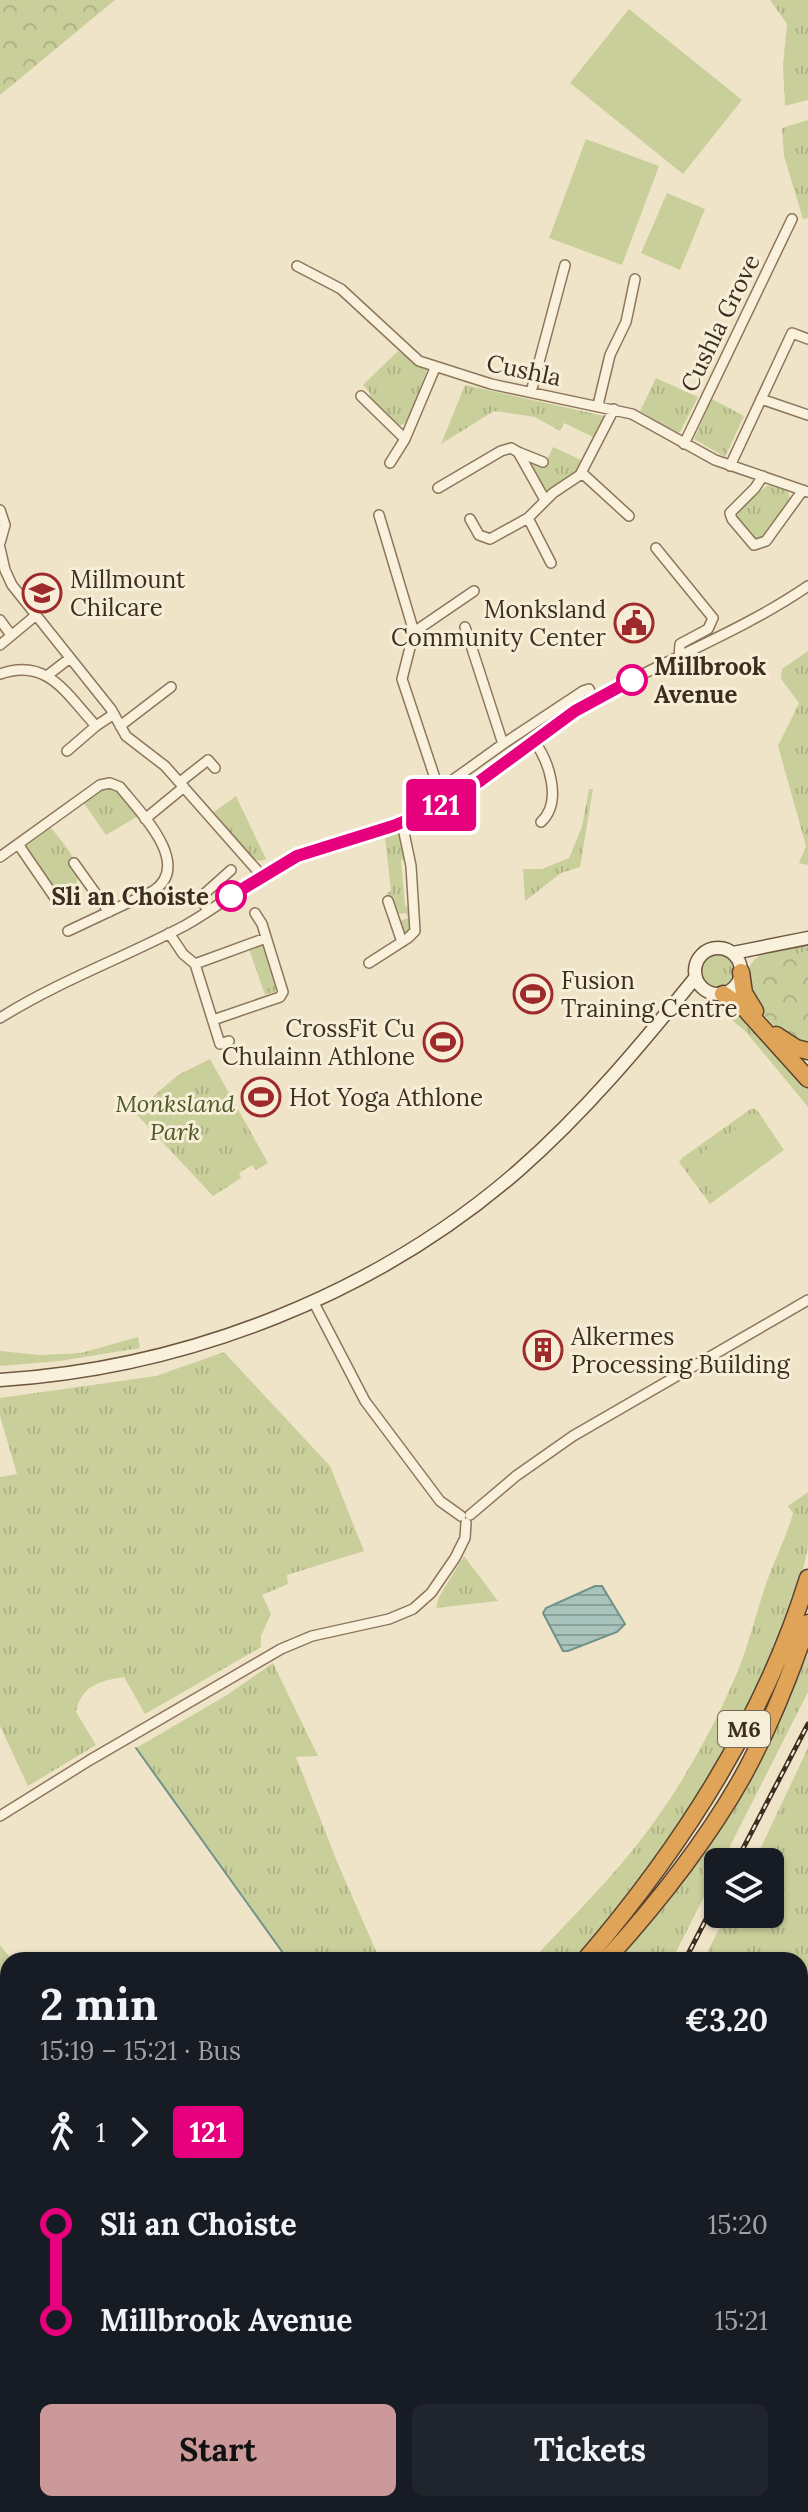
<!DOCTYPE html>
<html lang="en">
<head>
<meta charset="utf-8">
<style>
	body { margin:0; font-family:Lora,serif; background:#20242c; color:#f1f3f6; height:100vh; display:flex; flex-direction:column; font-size:30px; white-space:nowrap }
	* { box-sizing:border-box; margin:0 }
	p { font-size:26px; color:#9ea1a6 }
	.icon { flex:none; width:44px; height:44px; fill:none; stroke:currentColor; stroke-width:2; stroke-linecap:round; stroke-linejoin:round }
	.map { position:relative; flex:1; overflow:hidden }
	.drawer { position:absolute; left:0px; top:1952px; width:808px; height:560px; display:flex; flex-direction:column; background:#171b24; border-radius:24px 24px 0 0; box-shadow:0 2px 6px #0004 }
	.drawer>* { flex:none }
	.badge { padding:0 16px; border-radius:6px; font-size:28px; line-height:52px }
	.controls { position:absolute; left:704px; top:1848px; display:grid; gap:16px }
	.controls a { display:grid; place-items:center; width:80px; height:80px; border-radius:12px; background:#171b24; box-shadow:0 2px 6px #0004; font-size:40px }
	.map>.badge { position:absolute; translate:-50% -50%; box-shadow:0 0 0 4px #fff }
	.legs { display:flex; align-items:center; gap:12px; height:88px; padding:0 40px; font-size:26px }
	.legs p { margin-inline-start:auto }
	.headline { display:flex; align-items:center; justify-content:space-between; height:136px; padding:0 40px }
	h1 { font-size:44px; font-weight:700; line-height:60px }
	.cta { display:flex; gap:16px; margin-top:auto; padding:16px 40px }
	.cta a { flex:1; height:92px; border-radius:12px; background:#cc999b; color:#111; font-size:32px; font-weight:700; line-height:92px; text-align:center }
	.cta a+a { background:#20242c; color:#f1f3f6 }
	ul { padding:0 40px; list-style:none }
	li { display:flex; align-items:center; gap:28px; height:96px; font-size:30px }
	li i { display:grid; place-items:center; width:12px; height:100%; margin:0 10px; background:currentColor }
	li i::after { content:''; width:20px; height:20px; margin:-10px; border:6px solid; border-radius:50%; background:#171b24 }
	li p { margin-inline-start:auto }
	li:first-child i { background:linear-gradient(#0000 50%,currentColor 0) }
	li:last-child i { background:linear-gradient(currentColor 50%,#0000 0) }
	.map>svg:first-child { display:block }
</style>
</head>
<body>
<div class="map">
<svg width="808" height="2512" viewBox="0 0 808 2512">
	<defs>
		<pattern id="grass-tufts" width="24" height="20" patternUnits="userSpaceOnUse" patternTransform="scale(2)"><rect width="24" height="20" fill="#c9cf9b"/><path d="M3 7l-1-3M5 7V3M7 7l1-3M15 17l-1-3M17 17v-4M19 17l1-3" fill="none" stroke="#aeb285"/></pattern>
		<pattern id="forest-crowns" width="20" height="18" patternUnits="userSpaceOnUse" patternTransform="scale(2)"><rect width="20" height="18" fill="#c9cf9b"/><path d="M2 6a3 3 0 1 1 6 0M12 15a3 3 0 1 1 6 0" fill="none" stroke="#aeb285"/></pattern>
		<pattern id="water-rules" width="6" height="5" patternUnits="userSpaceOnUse" patternTransform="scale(2)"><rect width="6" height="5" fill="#a9c4bc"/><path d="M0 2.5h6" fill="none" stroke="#8ba098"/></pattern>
	</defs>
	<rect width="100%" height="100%" fill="#f0e4c8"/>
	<!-- grass -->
	<path fill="url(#grass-tufts)" d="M770,0H808V100L785,106L783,66L787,24Z
		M808,120V218L803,219L784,156L782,128Z
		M398,351L427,370L407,422L401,425L394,423L370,400V393L363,385Z
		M656,378L698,397L680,432L677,433L640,411Z
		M465,385L604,416L593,437L564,423L560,431L535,417L494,411L441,444Z
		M712,399L744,416L725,457L694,439Z
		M553,447L581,460L577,474L548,491L544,490L531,466L535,462L545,464Z
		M768,485L788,491L790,499L764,537L756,540L735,516L736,511Z
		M808,651V865L799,863L806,846L778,746L799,703L781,679L782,669Z
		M113,786L140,815L106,835L83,802L104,787Z
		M589,789H593L580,867L561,873L525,901L523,869H542L569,858L582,827Z
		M236,796L266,859L261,861L253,859L214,812Z
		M48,827L53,830C65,846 84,864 76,885L80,889L66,899L56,894L25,846L27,841Z
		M396,834L403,835L407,859L401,860L405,906L411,908L412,933L403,936L400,921L408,918L406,913L397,914L387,897V893L391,891L385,838Z
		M808,942V951L792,956L747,981C745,949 785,946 808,942Z
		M261,944L264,947L278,987L276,991L265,995L249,949Z
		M698 971a19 19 0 1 1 38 0a19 19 0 1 1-38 0Z
		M714,1001L735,1008L808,1085V1107L746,1032L715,1005Z
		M210,1059L268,1163L256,1170L252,1165L239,1173L241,1178L213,1196L137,1115L129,1112L148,1101L178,1075Z
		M752,1108L757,1110L784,1150L710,1204L679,1162L682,1158Z
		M138,1337L140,1348L60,1361L0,1366V1351L40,1355L81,1353Z
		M224,1352L330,1466L364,1551L287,1575L288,1584L262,1595L271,1614L261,1636V1647L145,1714L124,1677C99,1681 82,1685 76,1712L96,1745L28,1786L0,1726V1477L17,1474L0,1416V1398L156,1376Z
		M808,1492C808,1509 808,1529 808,1546C803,1576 792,1606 781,1634C736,1750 661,1870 574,1960H545L536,1956C566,1923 599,1891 627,1857C672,1803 712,1734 739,1668C750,1640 757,1610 767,1581C775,1558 787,1536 793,1513L788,1506Z
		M464,1556L498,1601L436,1608L439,1597Z
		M808,1654V1692L722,1862H718V1869L672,1960H619L756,1767Z
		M273,1663L318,1756L296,1757L338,1864L380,1960H288L136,1748L227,1695Z
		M808,1748V1971H800V1960H703L727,1914H770V1862H754Z
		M0,1945L12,1960H8V2236L0,2231Z
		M808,1979V2119L800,2111V1980Z
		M808,2143V2257L800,2255V2157Z
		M0,2239L8,2244V2382L0,2388Z
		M8,2468V2504H389L385,2512H0V2475Z"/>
	<!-- forest -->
	<path fill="url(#forest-crowns)" d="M0,0H115L0,95Z
		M808,951V1044C771,1032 761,1015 747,981L792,956Z"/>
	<!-- garden -->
	<path fill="#c9cf9b" d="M629,9L742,100L683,174L570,83Z
		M586,139L659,166L622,265L549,238Z
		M667,193L705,209L680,270L641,253Z
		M753,1117L775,1149L712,1193L689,1162Z"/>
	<!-- water -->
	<path fill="url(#water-rules)" stroke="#6f938a" stroke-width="2" d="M595,1586H602L625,1624L617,1632L568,1651H563L543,1613L546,1608Z"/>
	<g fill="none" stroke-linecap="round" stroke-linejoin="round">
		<!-- stream -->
		<path stroke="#6f938a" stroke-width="2" d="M136,1748L288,1960"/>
		<defs>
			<path id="street" d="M297,266L341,289L419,361L491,384L632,414L715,460L808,492
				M531,392L565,265
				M361,396L405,439
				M761,399L808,415
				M598,405L610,355L626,322L635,279
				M684,444L792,219
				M518,452L543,462
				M390,463L405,439L435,368
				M730,466L792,333L808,339
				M582,473L629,516
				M763,476L755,488L730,513L732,519L754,545L766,541L803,490
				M438,488L501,451L511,448L518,452L545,500
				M0,510L5,525L0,543
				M379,515L414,632L402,679L436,781L444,784L450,782L503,744L583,691L589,689L594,700
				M528,518L551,563
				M470,519L479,535L490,539L528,518L553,493L580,475L614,409
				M0,548L5,570L12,585L111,709L126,736L165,766L262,876
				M656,548L713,618L708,629L680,644L679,657
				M0,620L11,635
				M465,627L503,744
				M414,632L474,591
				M0,645L35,616
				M0,674C48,657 67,695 96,726L114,714
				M48,675L70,658
				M120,726L171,687
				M534,741C549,761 563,802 541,822
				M67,751L96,726
				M180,782L208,760L215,768
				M145,819L184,787
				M18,844L55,898L58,900L63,898
				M0,857L100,785L110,783L120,787C139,811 194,865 153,891L68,931
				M74,863L109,912
				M388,901L402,942
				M208,911L201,899L203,895L231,870
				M169,933L183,954L195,964L220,1044L229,1041
				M369,963L408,938L415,931L411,866L402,823
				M195,964L266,938
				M0,1018C59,981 123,958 184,926C223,905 257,873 298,856C341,839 387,832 429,812C486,784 531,738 584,706C657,662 738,634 808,586
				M213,1020L280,997L283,992L262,924L255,913
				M313,1301L365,1401L440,1501L461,1516
				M470,1515L516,1476L573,1436L808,1300
				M0,1816L90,1760L281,1649L312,1636L389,1619L413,1609L431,1593L455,1558L465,1538L466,1523
				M578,2504H594
				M623,2504L647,2508L655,2512
				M464,2512L476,2504"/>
			<path id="secondary" d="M695 971a23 23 0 1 1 46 0a23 23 0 1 1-46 0Z
				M733,953L808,938
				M0,1380C188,1368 377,1294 519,1170C585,1112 640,1046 695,978"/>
			<path id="highway" d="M741,972L744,993L755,1011
				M723,994L745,1009L808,1079
				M776,1035L796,1048L808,1051
				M585,1960C681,1848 764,1720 808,1578
				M606,1960C655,1906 707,1840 743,1776C770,1727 790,1676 808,1623
				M0,2423L8,2417
				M0,2439L8,2433"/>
		</defs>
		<!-- street casing -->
		<use href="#street" stroke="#8d765c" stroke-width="12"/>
		<!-- secondary casing -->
		<use href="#secondary" stroke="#6f573f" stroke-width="15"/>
		<!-- highway casing -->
		<use href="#highway" stroke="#5b4430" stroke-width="19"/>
		<!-- street -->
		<use href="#street" stroke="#faf1dc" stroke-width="9"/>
		<!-- secondary -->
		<use href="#secondary" stroke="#faf1dc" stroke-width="12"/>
		<!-- highway -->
		<use href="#highway" stroke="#e0a458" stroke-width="16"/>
		<defs>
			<path id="rail" d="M736,1862L808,1724
				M685,1960L718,1896
				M396,2512L400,2504"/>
		</defs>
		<!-- rail casing -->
		<use href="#rail" stroke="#3d2e20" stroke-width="5"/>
		<!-- rail -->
		<use href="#rail" stroke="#f7eed8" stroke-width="2" stroke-dasharray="6" stroke-linecap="butt"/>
	</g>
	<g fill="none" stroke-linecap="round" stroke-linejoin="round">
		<defs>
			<path id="line-1" d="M231,896L297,856L393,826L437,808L480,781L575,711L632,680"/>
		</defs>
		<!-- line-1 casing -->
		<use href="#line-1" stroke="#fff" stroke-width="18"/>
		<!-- line-1 -->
		<use href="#line-1" stroke="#e6007e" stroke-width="12"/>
	</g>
	<!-- icons -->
	<defs>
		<symbol id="school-ring" viewBox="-11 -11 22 22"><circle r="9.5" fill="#f7eed8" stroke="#9e2a2b" stroke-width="1.5"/><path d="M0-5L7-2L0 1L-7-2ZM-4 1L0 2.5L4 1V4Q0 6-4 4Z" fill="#9e2a2b"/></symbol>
		<symbol id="civic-ring" viewBox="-11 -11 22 22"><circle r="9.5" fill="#f7eed8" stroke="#9e2a2b" stroke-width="1.5"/><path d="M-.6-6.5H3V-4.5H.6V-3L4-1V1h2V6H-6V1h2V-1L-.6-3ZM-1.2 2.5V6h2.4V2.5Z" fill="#9e2a2b"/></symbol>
		<symbol id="stadium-ring" viewBox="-11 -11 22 22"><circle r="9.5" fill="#f7eed8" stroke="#9e2a2b" stroke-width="1.5"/><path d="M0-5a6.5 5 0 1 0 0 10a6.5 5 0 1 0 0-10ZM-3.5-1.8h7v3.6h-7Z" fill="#9e2a2b"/></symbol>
		<symbol id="building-ring" viewBox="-11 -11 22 22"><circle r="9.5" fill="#f7eed8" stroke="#9e2a2b" stroke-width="1.5"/><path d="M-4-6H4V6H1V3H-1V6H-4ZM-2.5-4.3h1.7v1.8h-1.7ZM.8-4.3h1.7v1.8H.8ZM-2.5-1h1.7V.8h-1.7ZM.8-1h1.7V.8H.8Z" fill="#9e2a2b"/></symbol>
	</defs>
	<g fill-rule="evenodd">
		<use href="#school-ring" x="20" y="571" width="44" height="44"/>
		<use href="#civic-ring" x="612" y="601" width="44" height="44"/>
		<use href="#stadium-ring" x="511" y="972" width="44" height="44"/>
		<use href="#stadium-ring" x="421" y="1020" width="44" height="44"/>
		<use href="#stadium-ring" x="239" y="1075" width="44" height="44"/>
		<use href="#building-ring" x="521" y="1328" width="44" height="44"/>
	</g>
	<!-- markers -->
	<g fill="#fff" stroke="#e6007e" stroke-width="4">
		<circle cx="632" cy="680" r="14"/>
		<circle cx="231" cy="896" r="14"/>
	</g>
	<g text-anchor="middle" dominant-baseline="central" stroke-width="6" stroke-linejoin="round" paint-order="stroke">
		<!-- shield labels -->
		<rect fill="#f7eed8" stroke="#756857" stroke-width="2" x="718" y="1711" width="52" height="36" rx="6"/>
		<g font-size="22" font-weight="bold" fill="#3d2e20">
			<text x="744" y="1729">M6</text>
		</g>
		<!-- street labels -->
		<g font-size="24" fill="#3d2e20" stroke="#f7eed8">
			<text transform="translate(720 323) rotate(-64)">Cushla Grove</text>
			<text transform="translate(524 370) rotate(12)">Cushla</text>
		</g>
		<!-- poi labels -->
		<g font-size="24" fill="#3d2e20" stroke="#f7eed8" text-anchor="start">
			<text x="70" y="579">Millmount<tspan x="70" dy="28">Chilcare</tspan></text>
			<text x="606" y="609" text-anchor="end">Monksland<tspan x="606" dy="28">Community Center</tspan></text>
			<text x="561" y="980">Fusion<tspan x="561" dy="28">Training Centre</tspan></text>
			<text x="415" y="1028" text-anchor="end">CrossFit Cu<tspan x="415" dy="28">Chulainn Athlone</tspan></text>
			<text x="289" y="1097">Hot Yoga Athlone</text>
			<text x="571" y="1336">Alkermes<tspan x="571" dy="28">Processing Building</tspan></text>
		</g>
		<!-- stop labels -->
		<g font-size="24" font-weight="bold" fill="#3d2e20" stroke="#f7eed8" text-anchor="start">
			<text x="654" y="666">Millbrook<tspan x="654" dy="28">Avenue</tspan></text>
			<text x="209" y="896" text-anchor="end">Sli an Choiste</text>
		</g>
		<!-- park labels -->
		<g font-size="24" font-style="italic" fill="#4d5a26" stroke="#f7eed8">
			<text x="175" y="1103">Monksland<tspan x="175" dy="28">Park</tspan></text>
		</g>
	</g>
</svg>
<div class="controls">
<a><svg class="icon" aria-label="layers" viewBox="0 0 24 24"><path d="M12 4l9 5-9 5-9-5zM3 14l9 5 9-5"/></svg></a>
</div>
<b class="badge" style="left:441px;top:805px;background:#e6007e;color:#fff">121</b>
<section class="drawer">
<div class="headline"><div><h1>2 min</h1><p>15:19 – 15:21 · Bus</p></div><b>€3.20</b></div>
<div class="legs"><svg class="icon" aria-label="walk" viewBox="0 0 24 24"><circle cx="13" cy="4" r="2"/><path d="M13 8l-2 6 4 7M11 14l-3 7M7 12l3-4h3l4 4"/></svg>1<svg class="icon" aria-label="forward" viewBox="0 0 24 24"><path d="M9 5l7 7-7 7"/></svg><b class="badge" style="background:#e6007e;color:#fff">121</b></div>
<ul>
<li><i style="color:#e6007e"></i><b>Sli an Choiste</b><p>15:20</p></li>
<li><i style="color:#e6007e"></i><b>Millbrook Avenue</b><p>15:21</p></li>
</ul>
<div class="cta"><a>Start</a><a>Tickets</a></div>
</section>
</div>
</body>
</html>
